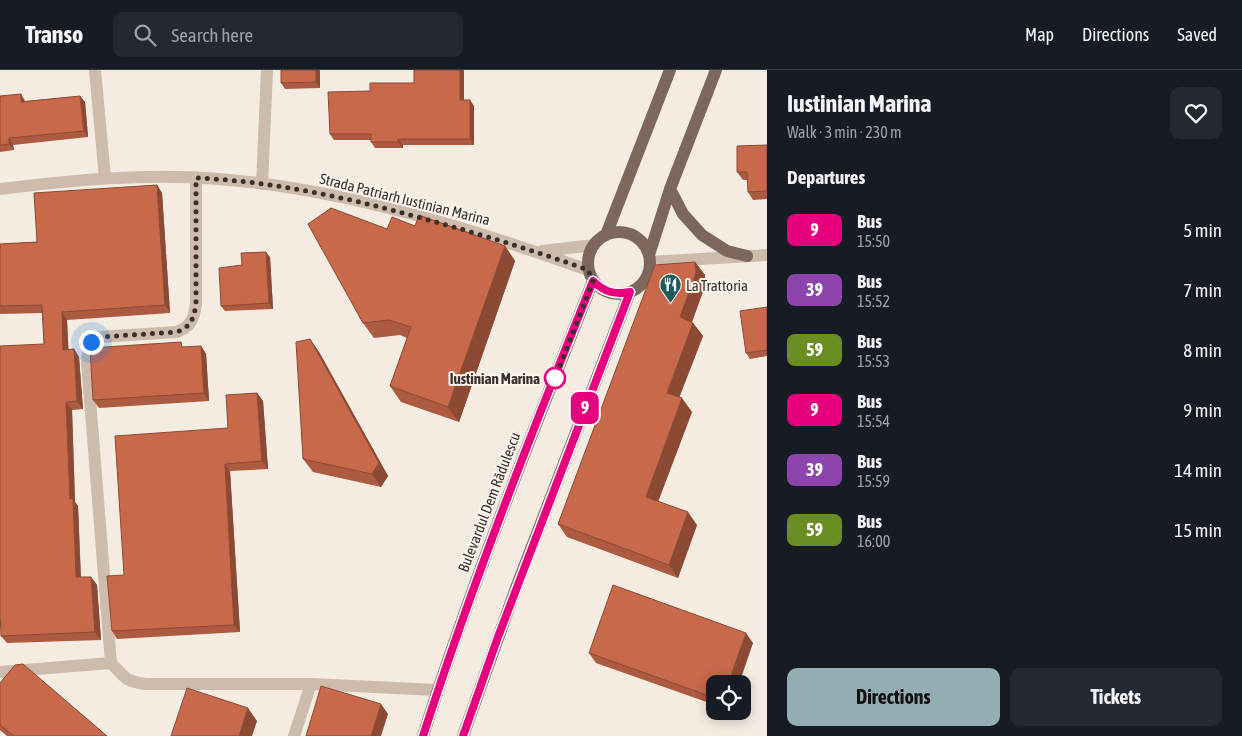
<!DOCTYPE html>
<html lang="en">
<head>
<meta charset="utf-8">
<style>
	body { margin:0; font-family:"Asap Condensed",sans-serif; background:#242831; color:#f1f3f6; height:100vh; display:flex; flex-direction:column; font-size:19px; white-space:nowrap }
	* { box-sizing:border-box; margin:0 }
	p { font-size:16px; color:#9ea1a6 }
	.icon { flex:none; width:28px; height:28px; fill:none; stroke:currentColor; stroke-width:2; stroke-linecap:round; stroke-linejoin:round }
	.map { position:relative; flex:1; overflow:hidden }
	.panel { display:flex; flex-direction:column; background:#171b24; width:475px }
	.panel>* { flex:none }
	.badge { padding:0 10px; border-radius:8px; font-size:18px; line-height:32px }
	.buttons { position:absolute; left:706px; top:605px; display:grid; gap:10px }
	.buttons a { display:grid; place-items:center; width:45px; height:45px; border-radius:10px; background:#171b24; box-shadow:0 2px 12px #0003; font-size:25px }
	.you { position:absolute; width:25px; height:25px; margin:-12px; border:4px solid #fff; border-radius:50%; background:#1a73e8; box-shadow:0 0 0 8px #1a73e833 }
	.map>.badge { position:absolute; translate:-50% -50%; box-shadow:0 0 0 2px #fff }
	h2 { padding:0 20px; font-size:19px; line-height:45px }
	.round { display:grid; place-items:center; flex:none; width:52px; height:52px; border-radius:10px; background:#242831 }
	.overview { display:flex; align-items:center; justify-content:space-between; height:85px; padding:0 20px }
	h1 { font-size:24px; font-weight:700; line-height:38px }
	.button { display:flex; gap:10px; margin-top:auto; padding:10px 20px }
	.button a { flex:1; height:58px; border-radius:10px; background:#92aeb2; color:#111; font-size:20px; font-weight:700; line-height:58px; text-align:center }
	.button a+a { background:#242831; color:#f1f3f6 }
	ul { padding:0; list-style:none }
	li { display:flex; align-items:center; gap:15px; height:60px; padding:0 20px }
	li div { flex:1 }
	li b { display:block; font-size:19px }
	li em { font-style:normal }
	li .badge { min-width:55px; font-weight:700; text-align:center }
	header { display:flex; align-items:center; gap:30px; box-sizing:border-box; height:70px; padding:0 25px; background:#171b24; border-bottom:1px solid #363941 }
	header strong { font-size:24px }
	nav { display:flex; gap:28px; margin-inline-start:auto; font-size:18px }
	.search { width:350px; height:45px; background:#242831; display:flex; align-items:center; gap:12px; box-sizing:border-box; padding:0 18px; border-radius:10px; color:#9ea1a6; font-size:19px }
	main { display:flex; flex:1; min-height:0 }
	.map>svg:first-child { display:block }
</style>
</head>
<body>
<header>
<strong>Transo</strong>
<div class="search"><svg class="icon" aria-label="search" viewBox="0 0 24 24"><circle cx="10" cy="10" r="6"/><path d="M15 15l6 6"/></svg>Search here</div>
<nav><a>Map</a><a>Directions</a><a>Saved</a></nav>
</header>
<main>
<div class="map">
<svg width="767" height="666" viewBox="0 0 767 666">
	<rect width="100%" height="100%" fill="#f4ebe1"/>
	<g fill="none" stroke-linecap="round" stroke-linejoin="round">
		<!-- minor -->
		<path stroke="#cdbbac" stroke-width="12" d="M95,0L105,108
			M262,114L267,0
			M0,119C73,110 145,103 219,109C344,119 470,158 588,200
			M542,181L594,175
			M650,192L767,185
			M111,593L87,292C88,280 89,274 99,267L177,262C191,257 194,248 196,234V108
			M0,602L111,593C126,608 124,611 146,614H311L437,620
			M294,666L311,614"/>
		<!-- major -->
		<path stroke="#7d675c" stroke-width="12" d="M670,119L683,144L702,165L727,181L747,186
			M588 193a31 31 0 1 1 62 0a31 31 0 1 1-62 0Z
			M606,165L670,0
			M649,185L670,119L716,0
			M423,666C472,512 533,361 593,211
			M463,666L516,518L630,222"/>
	</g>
	<!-- wall -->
	<path fill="#ac5a40" d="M320,0V18L285,19L281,13Z
		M464,0V30L474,36V75H403V78H375L371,72V70H334L330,64L370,21L414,13Z
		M0,26L25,31L80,26L85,32L88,67L13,75L14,80L0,82Z
		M767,75V129L753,130L748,122V110H743L737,102Z
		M157,115L162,123L170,243L67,250L68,279H74L79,287L83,339L72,340L75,432L78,436L81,507H91L97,515L101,570L7,573L1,566L44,274L42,243L0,244V174L37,172Z
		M387,159L505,176L515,191L459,352L401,332L390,316L407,268L400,265L374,268L363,253Z
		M270,187L273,239L225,241L221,236L242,195Z
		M695,192L705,205V216L692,252L693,253L703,266L679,327L692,342L658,431L697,455L678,508L567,467L558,454Z
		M767,237V286L750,289L746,283Z
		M310,269L319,282L388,406L381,417L313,402L303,389Z
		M201,276L206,284L209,331L99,338L93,330L185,277Z
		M257,323L263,331L268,399L230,401L240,562L117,569L112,561L124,505L228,358Z
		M753,573L715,614V635L596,593L589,583Z
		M0,613L107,666H7L0,660Z"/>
	<!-- shaded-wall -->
	<path fill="#8c4a34" d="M316,0H320V18L316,12Z
		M460,0H464V36L460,30Z
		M21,24L25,31L26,38L21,32Z
		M80,26L85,32L88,67L84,61Z
		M470,30L474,36V75L470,69Z
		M9,68L13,75L14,80L9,74Z
		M398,69L403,75V78L398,72Z
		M157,115L162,123L170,243L165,235Z
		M505,176L515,191L459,352L448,337Z
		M266,182L270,187L273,239L269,233Z
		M695,192L705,205V216L689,260L680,247Z
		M62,242L67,250L69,288L63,280Z
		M693,253L703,266L676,336L667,323Z
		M310,269L319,282L388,406L381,417L372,404Z
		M201,276L206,284L209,331L204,323Z
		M74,279L79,287L83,339L77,331Z
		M257,323L263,331L268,399L262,391Z
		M682,328L692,342L655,440L646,427Z
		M66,332L72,340L75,432L78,436L81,515L76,507L70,429Z
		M225,394L230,401L240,562L234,555Z
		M688,442L697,455L678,508L669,495Z
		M91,507L97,515L101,570L95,562Z
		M746,563L753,573L739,614H728Z
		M381,634L388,644L381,666H371Z
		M248,638L257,651L252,666H239Z"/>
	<!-- building -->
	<path fill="#c8694b" stroke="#8c4a34" d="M281,0H316V12L281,13Z
		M414,0H460V30H470V69H398V72H371V64H330L328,22L370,21V13H414Z
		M21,24V32L80,26L84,61L9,68V74L0,75V26Z
		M767,75V121L748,122L747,102H737V76Z
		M157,115L165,235L62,242L63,280L74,279L77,331L66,332L70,429L73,428L76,507H91L95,562L1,566L0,540V276L44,274L42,235L0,236V174L37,172L34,123Z
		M331,138L387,159L392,147L415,156L419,145L505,176L448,337L390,316L411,257L389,250L363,253L308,154Z
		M266,182L269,233L221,236L219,198L242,195L241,183Z
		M695,192L696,203L680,247L693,253L667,323L682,328L646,427L688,442L669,495L558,454L655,195Z
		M767,237V280L746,283L740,241Z
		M310,269L379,393L372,404L303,389L296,272Z
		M181,272L182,277L201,276L204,323L93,330L90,278Z
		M257,323L262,391L225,394L234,555L112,561L107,506L124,505L115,366L228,358L226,325Z
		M613,515L746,563L728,614H715V628L589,583Z
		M23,594L107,666H14L0,655V613L15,595Z
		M321,616L381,634L371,666H306Z
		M187,618L248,638L239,666H171Z"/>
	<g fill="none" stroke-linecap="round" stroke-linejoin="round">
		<defs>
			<path id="line" d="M423,666C473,512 532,361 593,211C604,222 615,225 630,222L498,567L463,666"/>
		</defs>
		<!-- line casing -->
		<use href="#line" stroke="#fff" stroke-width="11"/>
		<!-- line -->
		<use href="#line" stroke="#e6007e" stroke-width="8"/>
		<!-- walk -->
		<path stroke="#3b302b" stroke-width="5" stroke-dasharray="0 9" d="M91,272L99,267L177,262C191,257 194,248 196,234V108C269,111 340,126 410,145C470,161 530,179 588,200L593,211L554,312L555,308"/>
	</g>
	<!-- icons -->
	<defs>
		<symbol id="restaurant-pin" viewBox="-11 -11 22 30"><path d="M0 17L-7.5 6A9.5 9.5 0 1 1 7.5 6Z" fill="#1f5a5e" stroke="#fbf5ee"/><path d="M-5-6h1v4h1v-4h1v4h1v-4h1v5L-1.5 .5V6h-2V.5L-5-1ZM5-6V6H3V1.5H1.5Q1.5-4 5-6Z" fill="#fff"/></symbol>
	</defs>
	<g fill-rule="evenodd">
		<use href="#restaurant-pin" x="658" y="202" width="25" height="34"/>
	</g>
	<!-- markers -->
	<circle fill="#fff" stroke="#e6007e" stroke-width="2.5" cx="555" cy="308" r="10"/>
	<g text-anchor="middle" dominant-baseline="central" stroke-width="4" stroke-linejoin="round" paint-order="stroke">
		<!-- street labels -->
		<g font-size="15" fill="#3b302b" stroke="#fbf5ee">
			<text transform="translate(405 129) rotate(14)">Strada Patriarh Iustinian Marina</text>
			<text transform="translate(489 432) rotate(-69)">Bulevardul Dem Rădulescu</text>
		</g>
		<!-- poi labels -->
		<g font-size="15" fill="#3b302b" stroke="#fbf5ee" text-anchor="start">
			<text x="686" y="215">La Trattoria</text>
		</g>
		<!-- stop labels -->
		<g font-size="15" font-weight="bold" fill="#3b302b" stroke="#fbf5ee" text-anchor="end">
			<text x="540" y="308">Iustinian Marina</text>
		</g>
	</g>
</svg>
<div class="buttons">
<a><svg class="icon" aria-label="locate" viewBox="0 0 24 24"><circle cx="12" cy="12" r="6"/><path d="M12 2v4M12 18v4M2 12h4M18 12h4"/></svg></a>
</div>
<div class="you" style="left:91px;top:272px"></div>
<b class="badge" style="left:585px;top:338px;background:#e6007e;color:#fff">9</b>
</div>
<section class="panel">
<div class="overview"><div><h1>Iustinian Marina</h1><p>Walk · 3 min · 230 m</p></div><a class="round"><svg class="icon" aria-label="heart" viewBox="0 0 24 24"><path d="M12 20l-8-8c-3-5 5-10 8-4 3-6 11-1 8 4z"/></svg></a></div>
<h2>Departures</h2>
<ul>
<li><span class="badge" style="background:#e6007e;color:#fff">9</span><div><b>Bus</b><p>15:50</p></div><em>5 min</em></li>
<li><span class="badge" style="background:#8e44ad;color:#fff">39</span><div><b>Bus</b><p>15:52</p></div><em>7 min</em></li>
<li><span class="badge" style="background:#6b8e23;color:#fff">59</span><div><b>Bus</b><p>15:53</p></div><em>8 min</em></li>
<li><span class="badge" style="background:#e6007e;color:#fff">9</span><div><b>Bus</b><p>15:54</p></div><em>9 min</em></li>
<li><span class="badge" style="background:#8e44ad;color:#fff">39</span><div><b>Bus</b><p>15:59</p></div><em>14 min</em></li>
<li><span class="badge" style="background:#6b8e23;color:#fff">59</span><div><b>Bus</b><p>16:00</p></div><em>15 min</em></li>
</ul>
<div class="button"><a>Directions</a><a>Tickets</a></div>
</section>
</main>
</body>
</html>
